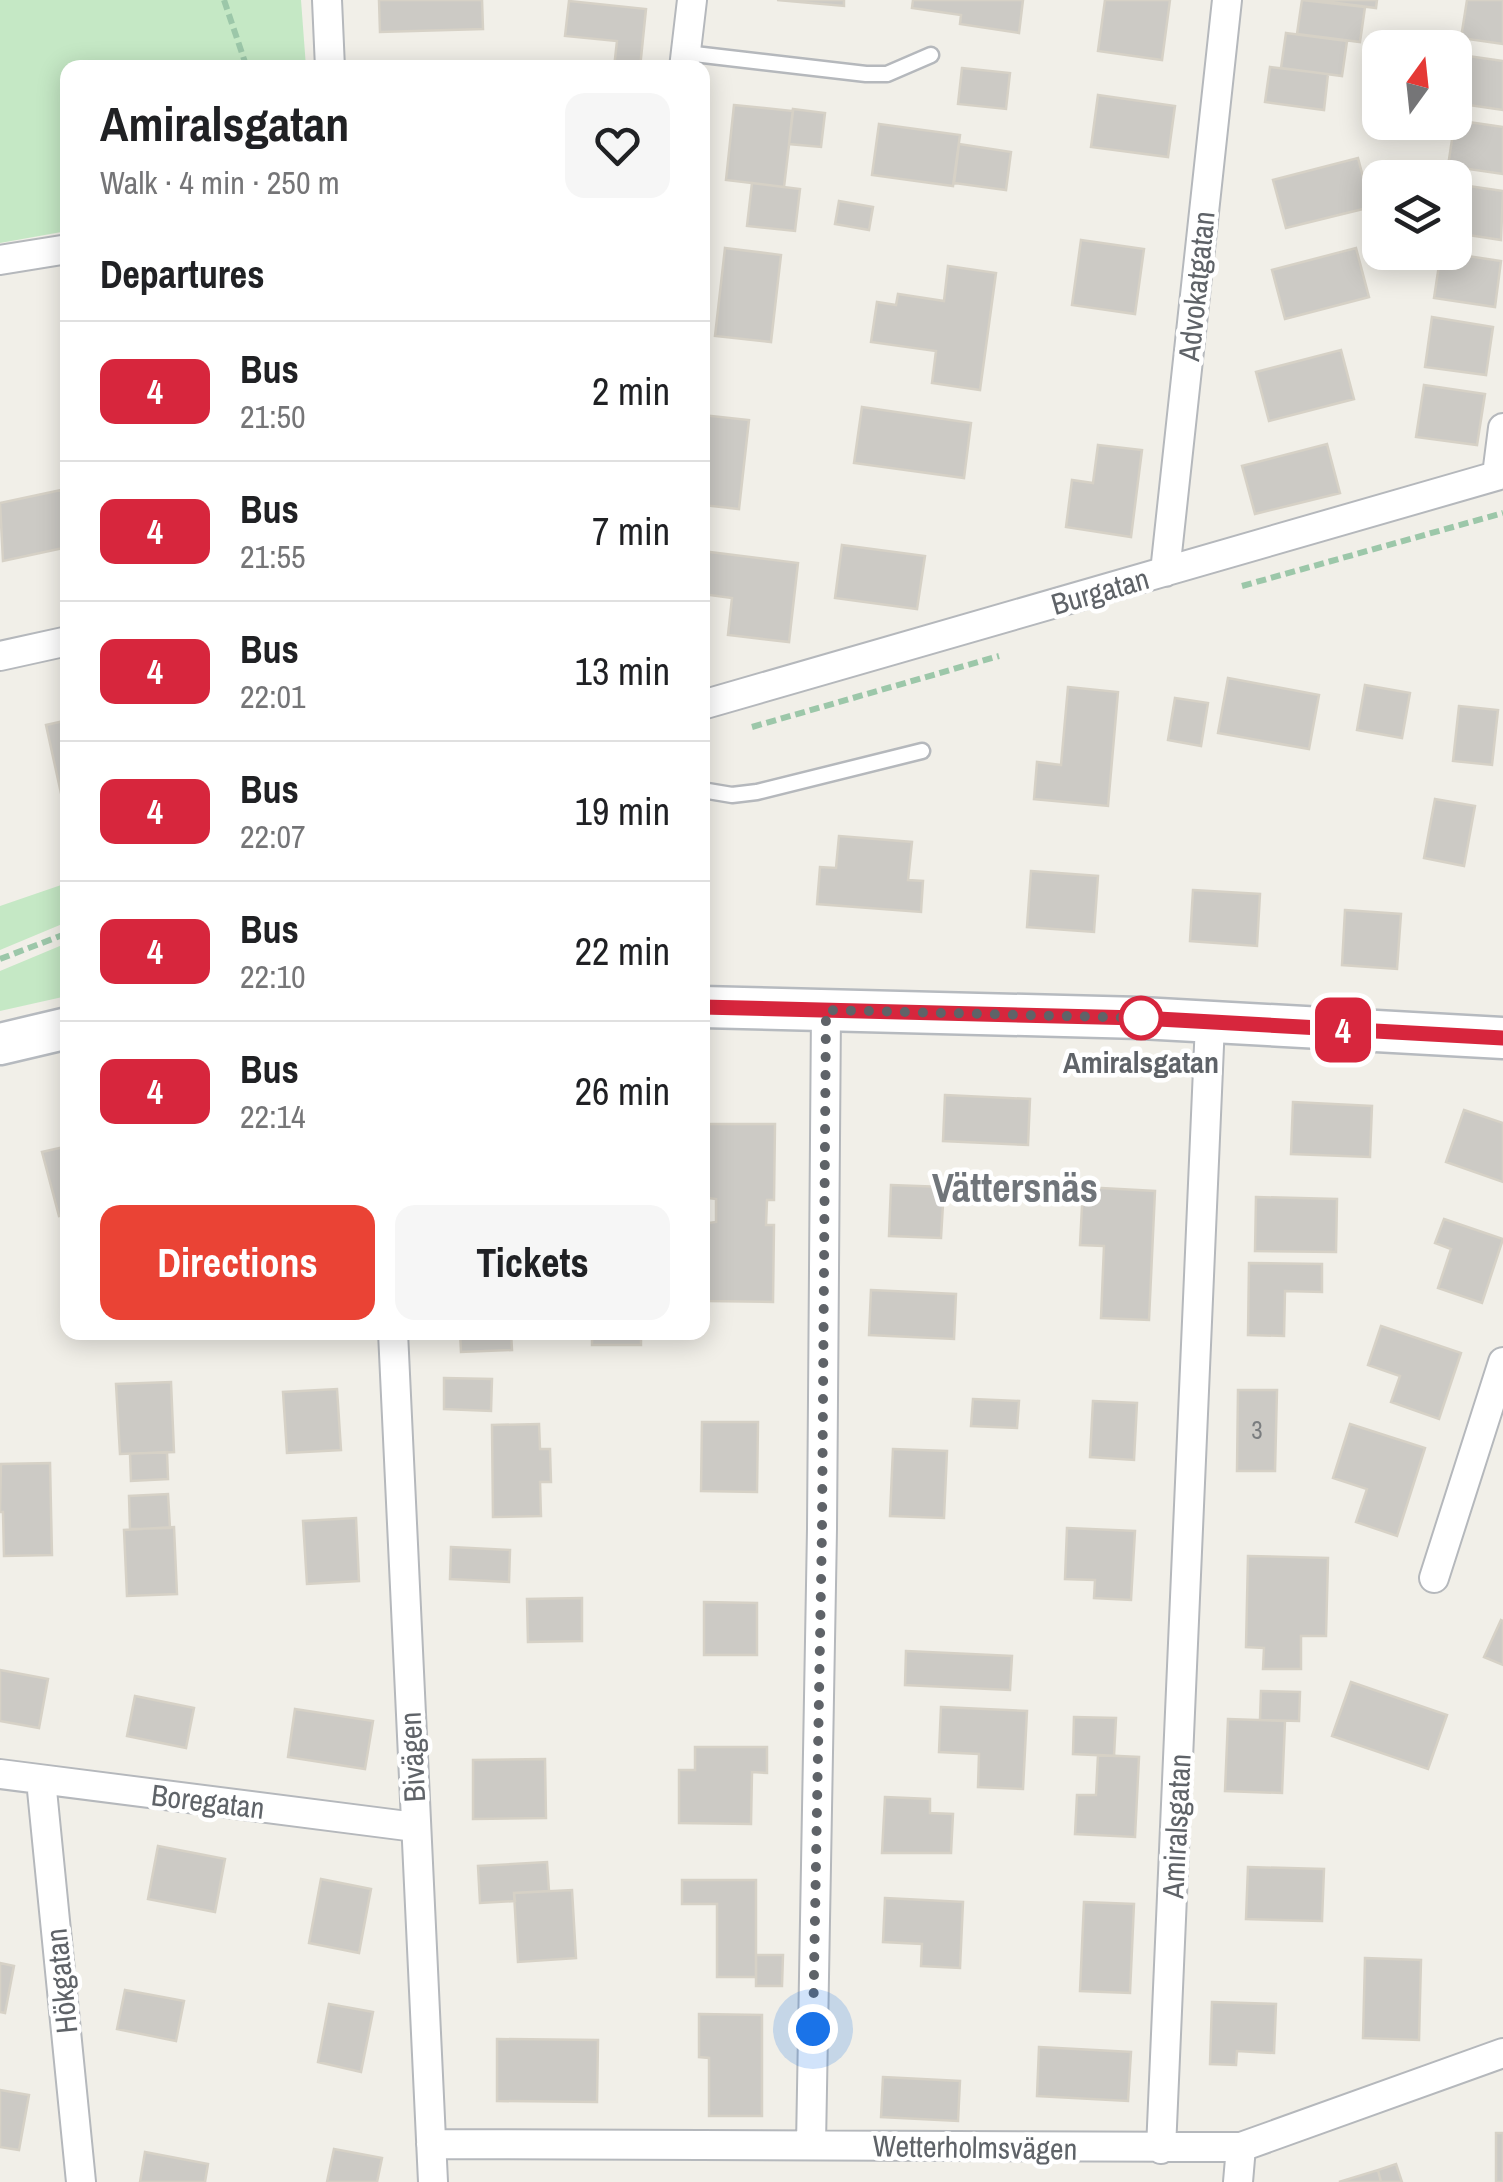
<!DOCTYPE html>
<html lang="en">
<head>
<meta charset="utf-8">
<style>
	body { margin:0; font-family:"Archivo Narrow",sans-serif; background:#f6f6f6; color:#202124; height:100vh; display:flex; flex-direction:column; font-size:38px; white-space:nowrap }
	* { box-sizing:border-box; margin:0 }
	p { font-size:32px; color:#757577 }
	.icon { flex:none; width:55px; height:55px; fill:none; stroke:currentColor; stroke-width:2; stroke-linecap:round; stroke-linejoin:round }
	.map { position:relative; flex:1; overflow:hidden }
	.details { position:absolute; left:60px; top:60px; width:650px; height:1280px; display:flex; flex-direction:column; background:#fff; border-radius:20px; box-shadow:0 5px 25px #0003 }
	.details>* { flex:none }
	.badge { padding:0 20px; border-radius:15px; font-size:35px; line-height:65px }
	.needle { width:65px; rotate:15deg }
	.tools { position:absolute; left:1362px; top:30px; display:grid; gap:20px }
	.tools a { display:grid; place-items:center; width:110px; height:110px; border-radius:20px; background:#fff; box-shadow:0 5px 25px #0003; font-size:50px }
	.you { position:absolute; width:50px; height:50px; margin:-25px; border:8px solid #fff; border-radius:50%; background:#1a73e8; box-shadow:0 0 0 15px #1a73e833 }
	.map>.badge { position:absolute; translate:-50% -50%; box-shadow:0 0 0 5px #fff }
	h2 { padding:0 40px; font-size:38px; line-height:90px }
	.round { display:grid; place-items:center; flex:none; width:105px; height:105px; border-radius:20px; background:#f6f6f6 }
	.head { display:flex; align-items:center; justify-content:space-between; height:170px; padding:0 40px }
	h1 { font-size:48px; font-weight:800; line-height:75px }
	.button { display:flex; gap:20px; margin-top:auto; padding:20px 40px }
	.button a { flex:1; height:115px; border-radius:20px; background:#ea4335; color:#fff; font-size:40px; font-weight:800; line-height:115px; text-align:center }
	.button a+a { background:#f6f6f6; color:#202124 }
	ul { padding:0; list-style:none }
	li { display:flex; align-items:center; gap:30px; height:140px; padding:0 40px; border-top:2px solid #e0e0e0 }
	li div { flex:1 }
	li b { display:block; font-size:38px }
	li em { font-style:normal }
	li .badge { min-width:110px; font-weight:700; text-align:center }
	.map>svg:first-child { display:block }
</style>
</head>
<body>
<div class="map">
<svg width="1503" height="2182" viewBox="0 0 1503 2182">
	<rect width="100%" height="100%" fill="#f1efe8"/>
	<!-- green -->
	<path fill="#c5e8c5" d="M0,0H301L306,67L68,68L67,231L0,243Z
		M67,883V922L0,950V906Z
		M67,943V996L0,1011V971Z"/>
	<!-- building -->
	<path fill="#cccac5" stroke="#d6d1c6" stroke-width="2.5" d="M379,0H482L483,29L380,32Z
		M777,0H844V6Z
		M913,0H1023L1019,33L960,24L961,15L912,8Z
		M1105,0H1170L1162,60L1098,51Z
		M1302,0L1365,7L1360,42L1297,34Z
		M1314,0H1377L1376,8Z
		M1467,0H1503V44L1461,38Z
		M569,1L646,9L640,68H614L617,41L565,36Z
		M1286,33L1347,41L1342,76L1281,68Z
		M1461,55L1503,61V110L1455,103Z
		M1270,67L1328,74L1324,110L1265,102Z
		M962,68L1010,73L1006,109L958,104Z
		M1098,95L1175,106L1168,157L1091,147Z
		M734,105L793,111L784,187L726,180Z
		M793,109L825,113L821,147L789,144Z
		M1455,120L1503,127V174L1448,166Z
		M879,124L960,135L953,186L872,175Z
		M959,144L1011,152L1006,190L954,183Z
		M1358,158L1371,207L1286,228L1273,180Z
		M752,183L800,189L795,231L747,226Z
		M1455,184L1503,191L1501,240L1455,233Z
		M839,201L873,207L869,230L835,224Z
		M1081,240L1144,249L1135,314L1072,305Z
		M725,248L781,255L771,342L715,336Z
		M1356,248L1369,297L1285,319L1272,270Z
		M1441,252L1501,261L1495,307L1434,298Z
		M948,266L996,273L980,390L932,383L936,351L871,342L877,302L896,305L898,294L944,301Z
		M1432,317L1493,327L1486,375L1425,367Z
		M1341,350L1354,399L1269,421L1256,372Z
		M1424,385L1485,394L1477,445L1416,437Z
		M862,407L971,423L964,478L854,463Z
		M702,415L749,420L739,509L702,505Z
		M1327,444L1340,493L1255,514L1242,466Z
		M1098,445L1142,450L1131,537L1066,527L1072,480L1093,483Z
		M61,490L68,519V547L3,561L0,503Z
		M842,545L925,556L917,609L835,598Z
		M702,551L798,563L789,642L728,635L732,598L702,594Z
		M1228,678L1319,695L1309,749L1218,733Z
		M1365,685L1410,693L1402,738L1357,730Z
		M1068,687L1118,692L1108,806L1034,799L1037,762L1061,765Z
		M1175,698L1208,703L1201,746L1168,740Z
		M1459,706L1498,710L1492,765L1453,761Z
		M68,720V816H66L46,725Z
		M1435,799L1475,806L1464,866L1424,858Z
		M839,836L912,842L908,880L923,881L921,912L817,904L820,867L836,868Z
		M1031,871L1098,876L1094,932L1027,927Z
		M1193,890L1260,894L1257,946L1190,941Z
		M1345,910L1401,914L1397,969L1342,965Z
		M945,1095L1030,1099L1028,1145L943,1141Z
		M1293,1102L1372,1106L1370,1157L1291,1154Z
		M1464,1110L1503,1123V1182L1446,1162Z
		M709,1124H775L774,1200H767L766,1225H774L773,1302L708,1301V1223L716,1222V1199L708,1198Z
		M68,1146V1214L59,1216L42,1152Z
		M891,1185L944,1187L941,1238L889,1236Z
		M1083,1187L1155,1191L1149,1320L1101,1318L1104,1246L1080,1245Z
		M1256,1197L1337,1199L1336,1252L1255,1251Z
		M1444,1219L1503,1239L1482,1303L1438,1288L1451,1249L1435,1243Z
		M1249,1263L1322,1264V1292L1285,1291L1284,1336L1248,1335Z
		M871,1290L956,1294L954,1339L869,1335Z
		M1381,1326L1461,1353L1439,1419L1391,1402L1400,1376L1368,1365Z
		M460,1332H511L512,1350L461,1352Z
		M592,1332H641V1345H592Z
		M444,1378L492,1379L491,1411L444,1409Z
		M171,1382L174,1452L120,1454L116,1384Z
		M337,1389L341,1450L287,1453L283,1392Z
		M1238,1390H1277L1275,1471H1237Z
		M973,1399L1019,1401L1017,1428L971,1426Z
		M1093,1401L1137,1403L1134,1460L1090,1457Z
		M702,1422H758L757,1492L701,1491Z
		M539,1424L540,1449H550L551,1482H540L541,1516L493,1517L492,1425Z
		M1350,1424L1425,1448L1397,1536L1356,1522L1367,1489L1333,1478Z
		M893,1449L947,1451L944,1518L890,1516Z
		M167,1452L168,1479L131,1481L130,1454Z
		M50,1463L52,1555L4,1556L3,1512H0L1,1464Z
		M168,1494L170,1528L130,1529L129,1496Z
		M356,1518L359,1581L307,1584L303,1521Z
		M174,1527L177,1594L127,1596L124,1530Z
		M1067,1528L1135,1531L1131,1600L1094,1598L1095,1580L1065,1579Z
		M451,1547L510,1550L509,1582L450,1579Z
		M1248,1556L1328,1558L1326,1636H1301V1669H1263L1264,1648L1246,1647Z
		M582,1598V1641L528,1642L527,1599Z
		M704,1602L757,1603V1655H704Z
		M1501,1620L1503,1621V1665L1484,1657Z
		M906,1651L1012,1656L1010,1690L905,1685Z
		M0,1670L48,1679L39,1728L0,1721Z
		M1351,1682L1447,1715L1428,1769L1332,1736Z
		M1261,1691L1300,1692L1299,1721L1260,1720Z
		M135,1696L194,1708L186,1748L127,1736Z
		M941,1707L1027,1711L1023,1789L978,1787L979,1754L939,1752Z
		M295,1709L373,1721L365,1769L288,1757Z
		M1074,1717L1116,1718L1114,1756L1073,1754Z
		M1228,1719L1285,1721L1282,1793L1225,1791Z
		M695,1747H767V1773L752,1772L751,1824L679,1823V1770H695Z
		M1098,1755L1139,1757L1135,1837L1075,1834L1077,1795H1096Z
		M545,1759L546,1818L473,1819V1760Z
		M885,1797L930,1799V1813L953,1814L951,1853H882Z
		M158,1846L225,1859L215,1912L148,1899Z
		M547,1862L549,1891L514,1893L515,1901L480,1903L478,1866Z
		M1248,1867L1324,1869L1322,1921L1246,1919Z
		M321,1879L371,1889L359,1953L309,1943Z
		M682,1880H756V1977H717V1904H682Z
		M572,1890L576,1958L518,1962L514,1893Z
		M885,1898L963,1902L960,1968L921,1966L922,1944L883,1942Z
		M1084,1902L1134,1904L1130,1993L1080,1991Z
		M756,1955H783L782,1986H756Z
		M1365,1958L1421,1960L1419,2040L1363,2038Z
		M0,1963L14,1966L5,2013L0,2012Z
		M125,1990L184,2001L176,2041L117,2029Z
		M1212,2002L1276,2004L1274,2053L1237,2051L1236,2065L1210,2064Z
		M329,2004L373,2012L361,2072L318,2062Z
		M699,2014L762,2015V2116H709V2058L699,2057Z
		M497,2039L598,2040L597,2102L497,2101Z
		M1039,2047L1131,2052L1128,2101L1037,2096Z
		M883,2077L960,2081L958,2121L881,2117Z
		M0,2090L29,2095L19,2150L0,2147Z
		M1496,2133H1503V2182H1496Z
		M334,2149L382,2158L377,2182H327Z
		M145,2152L208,2164L205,2182H140Z
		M1396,2164L1402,2182H1381L1378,2170Z
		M1378,2170L1381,2182H1339Z"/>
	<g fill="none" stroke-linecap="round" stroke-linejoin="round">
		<defs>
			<path id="lane" d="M686,53L866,74H887L931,55
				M702,790L732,795L757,792L922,751"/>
			<path id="street" d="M327,0L330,68
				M684,68L692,0
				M0,260L68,249
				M1497,475L1503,428
				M1165,572L1227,0
				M0,656L68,641
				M702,705L1503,474
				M393,1332L433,2182
				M1434,1578L1503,1362
				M0,1774L415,1827
				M41,1780L81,2182
				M431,2144L1241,2147L1503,2053
				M811,2145L822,1529L826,1010
				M1161,2149L1210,1023
				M1238,2182L1241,2147"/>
			<path id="secondary" d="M702,1007L1141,1018L1503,1038
				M0,1044L68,1028"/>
		</defs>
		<!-- lane casing -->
		<use href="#lane" stroke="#b5b8bc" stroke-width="19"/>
		<!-- street casing -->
		<use href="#street" stroke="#b5b8bc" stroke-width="32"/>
		<!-- secondary casing -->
		<use href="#secondary" stroke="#b6babf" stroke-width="45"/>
		<!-- path -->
		<path stroke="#9cc7a9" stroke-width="6" stroke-dasharray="10 5" stroke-linecap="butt" d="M224,0L247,68
			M1242,586L1503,513
			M752,727L999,656
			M0,959L68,933"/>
		<!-- lane -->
		<use href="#lane" stroke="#fff" stroke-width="14"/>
		<!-- street -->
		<use href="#street" stroke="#fff" stroke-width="28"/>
		<!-- secondary -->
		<use href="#secondary" stroke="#fff" stroke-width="40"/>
	</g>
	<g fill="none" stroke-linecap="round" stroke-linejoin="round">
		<defs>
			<path id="line" d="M702,1007L1140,1018L1503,1038"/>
		</defs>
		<!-- line casing -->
		<use href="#line" stroke="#fff" stroke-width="22"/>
		<!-- line -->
		<use href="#line" stroke="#d7263d" stroke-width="15"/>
		<!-- walk -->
		<path stroke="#5f6368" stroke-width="10" stroke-dasharray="0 18" d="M813,2029L822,1529L826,1010L1141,1018"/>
	</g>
	<!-- markers -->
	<circle fill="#fff" stroke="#d7263d" stroke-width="5" cx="1141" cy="1018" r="20"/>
	<g text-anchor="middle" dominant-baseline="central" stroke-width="9" stroke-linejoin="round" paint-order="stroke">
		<!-- number labels -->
		<g font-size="25" fill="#7a7d7f">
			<text x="1257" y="1430">3</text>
		</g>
		<!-- street labels -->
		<g font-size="30" fill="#5f6368" stroke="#fff">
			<text transform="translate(1196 286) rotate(-84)">Advokatgatan</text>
			<text transform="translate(1100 591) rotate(-16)">Burgatan</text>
			<text transform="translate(412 1757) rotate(-93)">Bivägen</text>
			<text transform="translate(208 1801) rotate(7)">Boregatan</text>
			<text transform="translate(1176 1826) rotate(-87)">Amiralsgatan</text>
			<text transform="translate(61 1981) rotate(-96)">Hökgatan</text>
			<text transform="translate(975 2147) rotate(1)">Wetterholmsvägen</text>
		</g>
		<!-- stop labels -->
		<g font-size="30" font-weight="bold" fill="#5f6368" stroke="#fff">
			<text x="1141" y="1062">Amiralsgatan</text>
		</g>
		<!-- district labels -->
		<g font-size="40" font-weight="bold" fill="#70757a" stroke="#fff">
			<text x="1015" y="1187">Vättersnäs</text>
		</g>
	</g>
</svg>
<div class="tools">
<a><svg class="needle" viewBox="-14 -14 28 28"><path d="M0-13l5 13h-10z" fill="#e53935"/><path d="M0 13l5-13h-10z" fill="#757577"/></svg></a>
<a><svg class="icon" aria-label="layers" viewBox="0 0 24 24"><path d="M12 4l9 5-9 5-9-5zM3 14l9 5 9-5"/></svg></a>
</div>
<div class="you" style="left:813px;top:2029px"></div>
<b class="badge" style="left:1343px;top:1030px;background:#d7263d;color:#fff">4</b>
<section class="details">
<div class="head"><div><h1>Amiralsgatan</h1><p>Walk · 4 min · 250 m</p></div><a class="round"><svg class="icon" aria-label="heart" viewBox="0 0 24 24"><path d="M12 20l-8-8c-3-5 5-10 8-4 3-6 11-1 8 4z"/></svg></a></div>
<h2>Departures</h2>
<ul>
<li><span class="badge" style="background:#d7263d;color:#fff">4</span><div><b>Bus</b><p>21:50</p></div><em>2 min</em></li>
<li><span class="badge" style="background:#d7263d;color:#fff">4</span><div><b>Bus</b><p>21:55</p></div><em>7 min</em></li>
<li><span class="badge" style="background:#d7263d;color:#fff">4</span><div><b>Bus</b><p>22:01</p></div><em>13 min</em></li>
<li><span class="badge" style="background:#d7263d;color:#fff">4</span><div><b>Bus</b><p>22:07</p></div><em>19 min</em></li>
<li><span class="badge" style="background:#d7263d;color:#fff">4</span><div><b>Bus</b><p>22:10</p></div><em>22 min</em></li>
<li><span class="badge" style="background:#d7263d;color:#fff">4</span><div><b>Bus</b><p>22:14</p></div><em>26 min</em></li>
</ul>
<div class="button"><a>Directions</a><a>Tickets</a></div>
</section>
</div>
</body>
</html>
